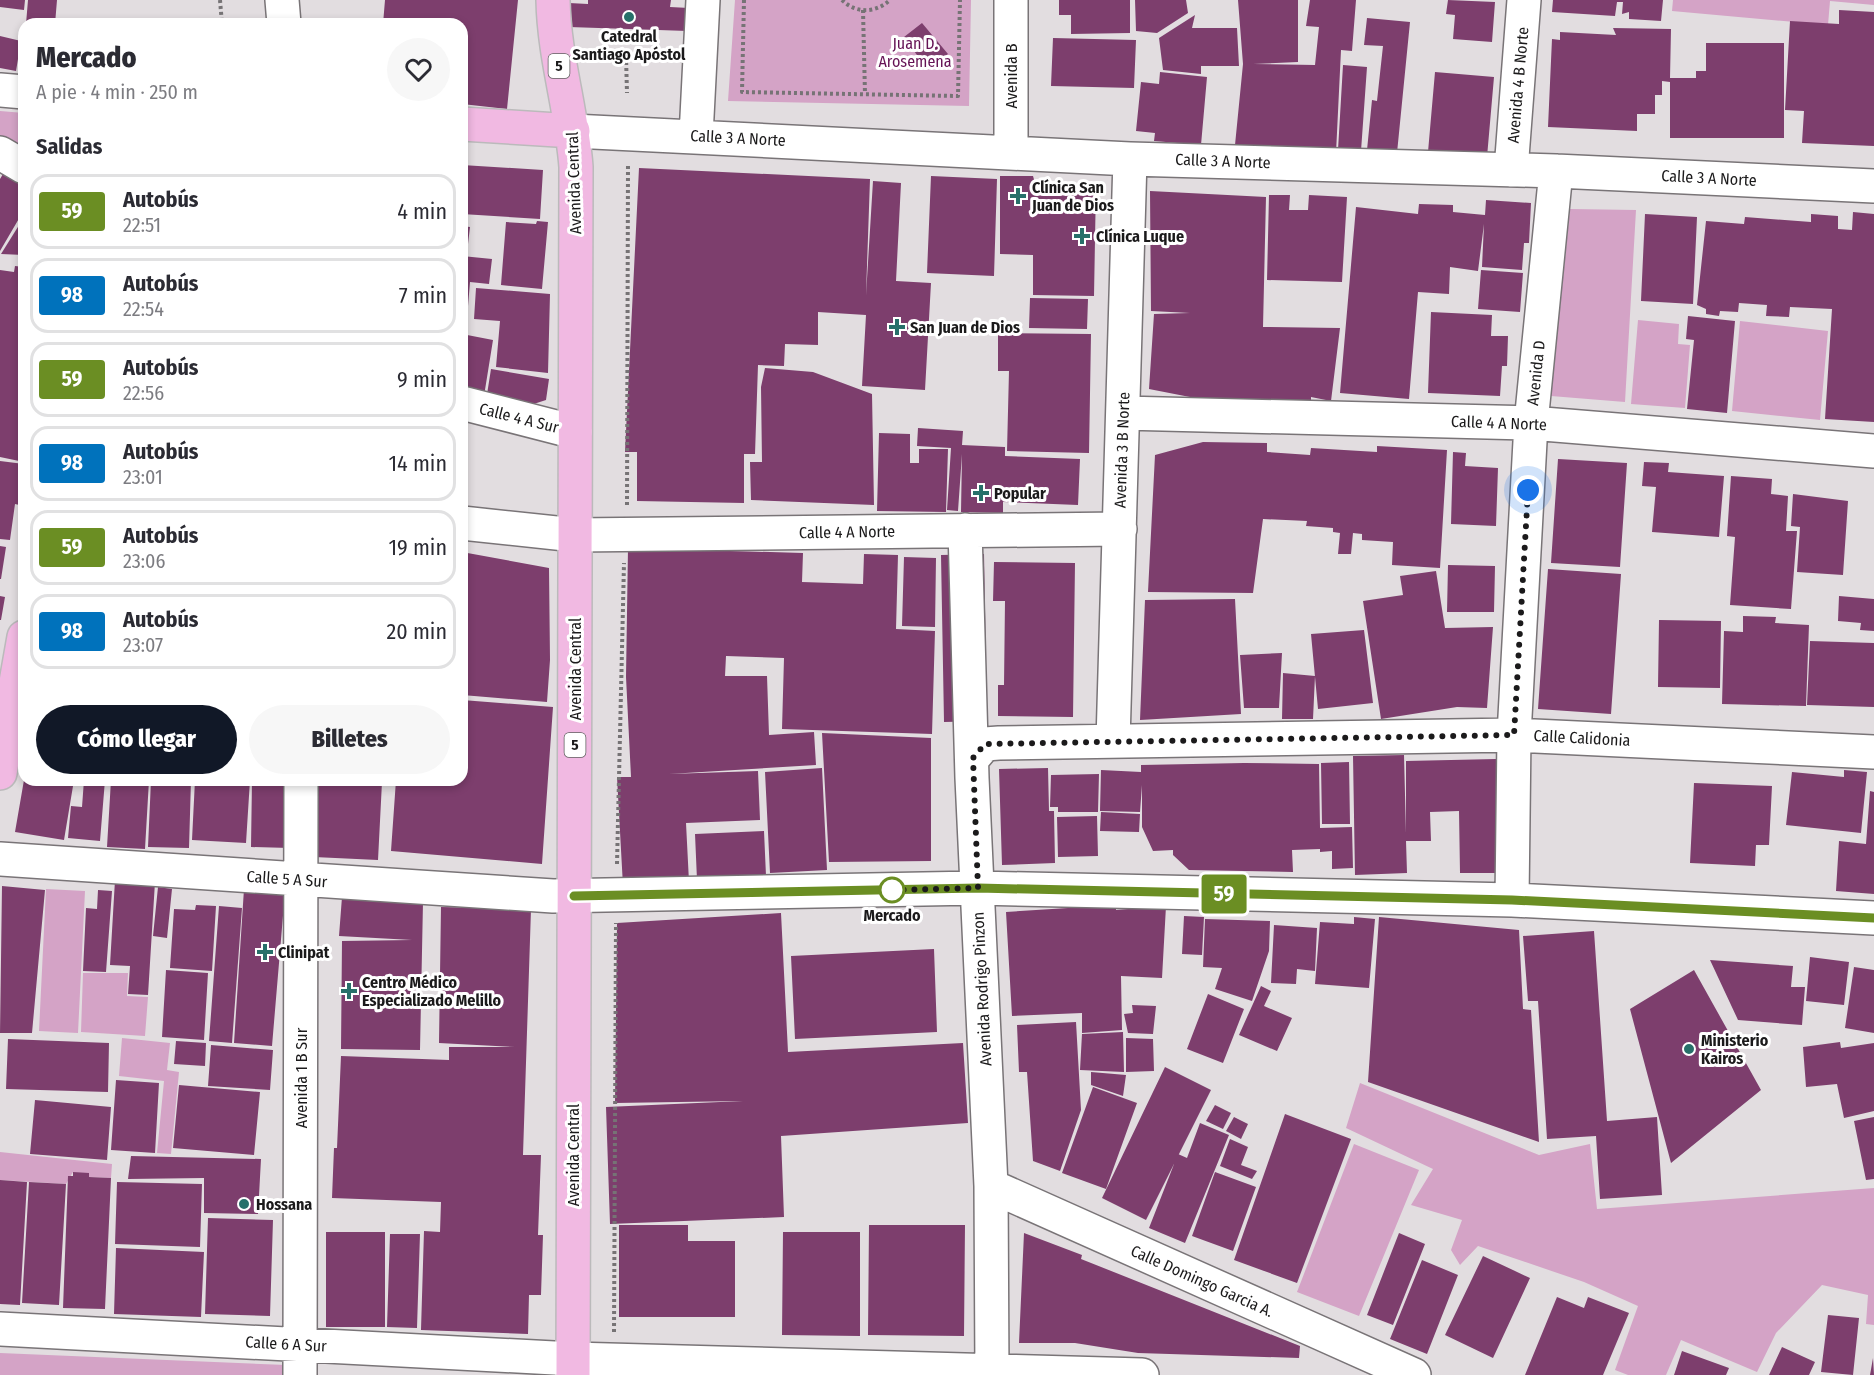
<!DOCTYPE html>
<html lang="es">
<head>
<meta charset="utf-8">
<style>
	body { margin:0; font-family:"Fira Sans Condensed",sans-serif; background:#f7f7f7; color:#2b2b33; height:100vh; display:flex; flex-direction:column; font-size:22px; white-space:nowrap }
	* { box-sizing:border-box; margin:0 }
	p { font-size:20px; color:#7c7c81 }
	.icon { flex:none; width:33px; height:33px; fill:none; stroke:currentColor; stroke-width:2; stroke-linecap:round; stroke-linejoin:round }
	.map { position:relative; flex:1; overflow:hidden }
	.side { position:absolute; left:18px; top:18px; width:450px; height:768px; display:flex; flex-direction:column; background:#fff; border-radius:18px; box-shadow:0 3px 9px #0003 }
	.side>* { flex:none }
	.badge { padding:0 12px; border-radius:4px; font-size:21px; line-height:39px }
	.you { position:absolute; width:30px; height:30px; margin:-15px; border:4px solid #fff; border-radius:50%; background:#1a73e8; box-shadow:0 0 0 9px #1a73e833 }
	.map>.badge { position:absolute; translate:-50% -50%; box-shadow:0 0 0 3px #fff }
	h2 { padding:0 18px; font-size:22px; line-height:54px }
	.round { display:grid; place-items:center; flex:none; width:63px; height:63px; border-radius:32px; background:#f7f7f7 }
	.headline { display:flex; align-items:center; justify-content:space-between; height:102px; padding:0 18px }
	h1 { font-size:28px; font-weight:800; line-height:45px }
	.primary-button { display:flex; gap:12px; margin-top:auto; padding:12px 18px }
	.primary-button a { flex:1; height:69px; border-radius:36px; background:#111827; color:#fff; font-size:24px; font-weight:800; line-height:69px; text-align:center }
	.primary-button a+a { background:#f7f7f7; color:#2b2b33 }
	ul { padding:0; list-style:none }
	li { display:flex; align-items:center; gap:18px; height:75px; margin:0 12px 9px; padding:0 6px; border:3px solid #e1e1e2; border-radius:18px }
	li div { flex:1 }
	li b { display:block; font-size:22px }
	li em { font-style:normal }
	li .badge { min-width:66px; font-weight:700; text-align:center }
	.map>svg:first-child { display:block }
</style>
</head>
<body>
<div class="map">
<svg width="1874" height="1375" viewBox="0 0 1874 1375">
	<rect width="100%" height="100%" fill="#e2dde0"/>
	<!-- green -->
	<path fill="#d4a3c6" d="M735,0H971L969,106L728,101Z
		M1673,0H1874V5L1830,1L1828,25L1672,11Z
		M0,111L24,113V155L0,140Z
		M1570,209L1636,210L1625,402L1551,396Z
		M1638,320L1679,324L1678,344L1690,345L1685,408L1631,404Z
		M1740,321L1828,331L1820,420L1732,411Z
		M46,889L85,891L78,1033L39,1031Z
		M83,973H128L127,996L148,997L145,1036L81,1032Z
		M122,1038L170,1043L167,1070L179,1072L171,1154L157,1153L164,1081L119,1076Z
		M1360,1083L1539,1155L1590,1144L1597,1209L1874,1188V1325L1866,1324L1868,1295L1822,1285L1776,1333L1757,1372L1681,1340L1666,1375H1628L1615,1370L1638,1306L1584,1282L1478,1246L1460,1265L1451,1250L1462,1220L1411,1205L1433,1169L1346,1128Z
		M1354,1144L1419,1170L1359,1316L1297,1292Z
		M0,1152L112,1164L111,1178L89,1177L73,1172L66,1184L0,1180Z
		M0,1353L286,1365L285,1375H0Z"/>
	<!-- building -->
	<path fill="#7d3e6d" d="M0,0H25L24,10L0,7Z
		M28,0H57L55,24H26Z
		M385,0H518L507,109L462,104V24H383Z
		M588,0H671L670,7L689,8L688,31L569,27V3L588,4Z
		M1059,0H1130V33L1071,34V15H1059Z
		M1135,0H1186L1188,13L1157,33L1136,31Z
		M1238,0H1298V62L1253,64L1315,65L1319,27L1306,26L1310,0H1356L1352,51L1341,50L1336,153L1235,145L1243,64Z
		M1448,0L1495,2L1492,42L1453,39L1455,15L1446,14Z
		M1553,0H1663L1661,21L1629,19V12L1622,14L1623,2H1617L1615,16L1552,12Z
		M1839,10L1874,12V146L1802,143L1804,111L1785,110L1790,21L1839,24Z
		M1195,15L1192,28H1237L1239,66H1201V74L1163,70L1159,38Z
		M1367,18L1410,22L1397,153L1367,150L1372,100L1377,101L1383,46L1364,45Z
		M922,23L948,54L927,69L904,37Z
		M1613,28L1671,29L1670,78H1696V71H1706V43H1784V138H1670V82L1662,81V95H1655V114H1637V131L1548,127L1552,39L1560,40V32L1616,35Z
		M0,36L21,41L16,71L0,68Z
		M1053,38L1136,40L1134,88L1051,86Z
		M1343,65L1367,67L1361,151L1338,150Z
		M1160,72L1207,77L1201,145L1154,141L1155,133L1136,131L1141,82L1159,84Z
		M1435,72L1494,77L1487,157L1428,152Z
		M462,165L543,170L540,219L462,214Z
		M639,168L870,179L866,295L873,181L901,183L896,281L931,283L925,390L862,386L866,315L818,312V345L785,344L784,366L758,365L755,454H744V503L637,501V452H625Z
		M3,174L24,187V210L0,251V179Z
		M931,176L997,179L994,276L927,273Z
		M1000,176H1033L1035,183L1096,184L1094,296L1033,295V255L1000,254Z
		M1150,191L1266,197L1263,327L1340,328L1331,401L1311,397V404L1195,398L1149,389L1154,314L1190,313L1151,311Z
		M1269,195H1290L1289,210H1308L1309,195L1347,197L1342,282L1267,280Z
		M1486,200L1531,203L1529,243H1524L1522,270L1482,267L1484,224L1478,271L1450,267L1449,294L1418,292L1409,399L1340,393L1356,207L1418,214L1419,204L1453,205V212L1485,215Z
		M1853,212L1874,214V422L1825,419L1832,309L1790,307L1789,317L1766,316L1767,305L1739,303L1738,312L1720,311L1719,316L1706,314V309L1697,305L1706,221L1744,224L1745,217L1811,222V214L1838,216V229L1852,230Z
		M1645,214L1697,217L1693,304L1641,301Z
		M24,217V255L1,254L21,222Z
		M537,221L548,222L542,289L501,285L506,222L536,224Z
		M462,226L470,227L468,244L462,243Z
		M462,256L492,259L489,284L470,282L467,318H462Z
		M15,266L24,267V462L0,457V270L14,272Z
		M1481,270L1523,273L1520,312L1478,309Z
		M476,288L550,294L548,373L496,367L500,321L474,319Z
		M1030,298L1088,299L1087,329L1029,328Z
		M1431,312L1492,315L1491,336H1508L1507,366H1502L1500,396L1428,393Z
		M1688,316L1735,321L1727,413L1687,409L1694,340L1686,339Z
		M998,333L1091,334L1089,453L1007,451L1009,371H998Z
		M462,334L493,340L484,396L462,393Z
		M765,368L813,372L872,394L874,505L751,500L750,462H762L761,387Z
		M491,369L549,379L546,400L512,411L485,407Z
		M918,428L963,431L962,445L1005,447V456L1080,459L1078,505L1003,502V513L961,512L962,454L958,511L947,510L951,448L917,446Z
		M879,433L910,434V463H919V449H948L946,512L877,511Z
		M1203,442L1267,443V452L1310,455L1311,448L1377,452V446L1447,450L1440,568L1392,565L1393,542L1362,540V534L1353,533L1351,554H1338L1340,533L1333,532V528L1306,526L1307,521L1263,519L1253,593L1148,592L1155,455Z
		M1453,452L1466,453L1465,466L1498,468L1496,526L1451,524Z
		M1558,459L1627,463L1620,567L1551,563Z
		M0,461L24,464V506L15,504L10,540L0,539Z
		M1644,462L1669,463L1668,472L1724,476L1719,537L1652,532L1656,487L1642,486Z
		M1731,476L1772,479L1771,494L1788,496L1786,531H1797L1791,609L1730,605L1735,537L1727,536Z
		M1793,494L1848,501L1843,575L1797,572L1800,527L1791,526Z
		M0,546L6,547L1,579H0Z
		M628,548L803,553L802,582L863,584L864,554L898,555L896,629L935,631L932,734L782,729L784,658L726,656L725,676H767L769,735L814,732L816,765L669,774L758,771L760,820L686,823L689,882L623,886L617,777H631L626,677Z
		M462,552L549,568L550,660L547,702L462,695Z
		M984,554L987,721L944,722L941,555Z
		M904,557L936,558L935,627L902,626Z
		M994,562L1075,563L1073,717L998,716V685H1004L1005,601H993Z
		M1448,565L1495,566L1494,612H1447Z
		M1548,569L1621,574L1611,714L1538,709Z
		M1436,571L1445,628L1493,627L1487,708L1457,707L1381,719L1363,601L1403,595L1400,576Z
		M0,596L5,597L1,620H0Z
		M1839,596L1874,599V631L1860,630L1861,623L1838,621Z
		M1235,599L1241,714L1140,720L1145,600Z
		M1743,616L1776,617L1775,623L1809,625L1806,706L1722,704L1724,631L1743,632Z
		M1659,620L1721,621L1720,688L1658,687Z
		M1364,630L1373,703L1318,709L1311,634Z
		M1810,641L1874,643V707L1807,705Z
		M1282,653L1279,708H1244L1240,655Z
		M1283,673L1315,676L1313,719H1282Z
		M462,700L553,707L542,864L391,851L396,780H462Z
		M822,733L931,738V861L829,862Z
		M23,753L24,754V772H20Z
		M1404,755L1406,833V761L1496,759L1497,873H1460L1459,811L1430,812L1431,841H1406L1407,873L1355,875L1353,756Z
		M1349,762L1350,824H1322L1321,763Z
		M1244,763L1319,764L1320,828L1352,827L1353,868L1332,869V851L1320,852V849L1292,850L1293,872L1189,870L1173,855V850L1153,851L1142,827V785L1140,812L1100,811L1101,770L1141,772V765Z
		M822,768L827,870L770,873L765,772Z
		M1048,768L1049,811H1054L1055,863L1002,865L999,769Z
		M1844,770L1867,772L1861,833L1786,825L1792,772L1844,777Z
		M1099,774L1098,812H1058V807H1050L1051,775Z
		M24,780L73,786L64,840L15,832Z
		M84,780H105L100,841L68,838L71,806L82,807Z
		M111,780H149L145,849L107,847Z
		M151,780H191L189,848L148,847Z
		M195,780H250L246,843L192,840Z
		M252,780H290V848L251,847Z
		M318,780L382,782L378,860L314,857Z
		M1694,783L1772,786L1769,845H1756L1755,866L1690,863Z
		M1870,791L1874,792V894L1836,891L1839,841L1866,844Z
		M1101,812L1140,814L1139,832L1100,831Z
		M1097,816L1098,856L1058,857L1057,817Z
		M764,831L766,876L697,880L695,834Z
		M115,880L155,882L148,995L128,994L130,966L110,965Z
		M2,886L45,890L32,1033H0Z
		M158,887L172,889L167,938L153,936Z
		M244,889L285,892L272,1046L234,1043Z
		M98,890L112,891L106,972L83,971L86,908L97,909Z
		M342,897L423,902L420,1050L341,1049L342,941L412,940L339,936Z
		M1140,903L1166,906L1162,978L1121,976L1122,1030L1082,1033V1013L1012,1016L1006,912L1116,905V910L1140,908Z
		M196,905L216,906L212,971L170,968L174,909L195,910Z
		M219,906L242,908L232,1043L209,1041Z
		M441,907L531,909L523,1155H541L538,1235H543L541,1295H529L528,1334L421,1330L424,1231L440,1232L441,1202L332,1198L334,1148H337L341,1056L449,1060V1047H515L439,1043Z
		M781,913L788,1052L963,1043L968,1123L781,1136L784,1217L610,1224L606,1107L743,1101L615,1103L617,923Z
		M1184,916L1204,917L1202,955L1182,954Z
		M1354,917L1375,919L1369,988L1315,984L1320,922L1354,924Z
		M1379,917L1519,930L1523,1009L1531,1010L1539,1142L1368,1082Z
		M1205,919L1270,921L1269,951L1252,1001L1215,989L1222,968L1203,967Z
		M1274,925L1317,928L1315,971L1297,969L1296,984L1271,983Z
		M1594,931L1607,1121L1657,1117L1662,1195L1600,1199L1596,1136L1547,1139L1538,1001H1528L1523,936Z
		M934,949L937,1032L795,1039L791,956Z
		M1810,957L1849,962L1844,1005L1806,1001Z
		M1710,960L1793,966L1791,987H1805L1802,1025L1738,1020Z
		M1854,967L1874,970V1033L1845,1028Z
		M166,970L208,973L204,1040L162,1037Z
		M1694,970L1761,1090L1671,1163L1630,1009Z
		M1261,986L1271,991L1264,1006L1292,1018L1277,1051L1239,1035Z
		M1208,994L1244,1009L1223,1063L1187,1049Z
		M1132,1005L1156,1006L1153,1034L1128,1033L1124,1014L1133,1013Z
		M1076,1022L1081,1110L1060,1171L1033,1161L1027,1072H1019L1017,1025Z
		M1123,1032L1124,1072L1080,1070L1082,1034Z
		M1126,1038L1153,1039L1154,1071L1126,1072Z
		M8,1039L109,1043L108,1092L6,1089Z
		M176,1041L206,1043L205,1066L174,1064Z
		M1840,1042L1841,1048L1874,1043V1111L1844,1118L1837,1084L1806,1087L1803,1047Z
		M211,1045L273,1050L270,1090L208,1086Z
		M1165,1067L1211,1090L1146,1220L1102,1198Z
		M1091,1072L1126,1075L1123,1096L1091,1085Z
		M116,1080L159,1083L155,1153L111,1150Z
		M179,1085L260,1092L254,1155L173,1148Z
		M1093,1087L1137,1103L1106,1189L1062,1173Z
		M35,1100L111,1107L107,1160L30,1154Z
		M1215,1105L1231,1113L1223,1129L1206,1121Z
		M1285,1114L1351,1139L1297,1283L1234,1260Z
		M1234,1117L1248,1124L1241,1139L1226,1131Z
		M1874,1117V1179L1866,1180L1854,1121Z
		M1200,1123L1229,1135L1185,1243L1149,1228L1178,1154L1187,1158Z
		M1230,1139L1248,1147L1241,1165L1257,1171L1252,1179L1220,1166Z
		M131,1156L261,1159L258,1214L204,1213V1178L128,1179Z
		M73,1172L89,1173V1177L111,1178L105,1309L63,1308L68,1176H73Z
		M1215,1172L1256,1187L1233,1251L1192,1236Z
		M0,1180L27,1182L20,1305L0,1304Z
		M29,1182L66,1184L59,1305L22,1303Z
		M117,1182L202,1184L200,1247L115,1244Z
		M208,1218L273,1220L270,1316L205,1314Z
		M619,1225H688V1241H735V1317H619Z
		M869,1225H965L964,1336L868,1335Z
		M326,1232H385V1327H326Z
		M783,1232H860V1336L782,1335Z
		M1024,1233L1082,1255L1081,1259L1300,1346L1299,1358L1138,1353L1075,1343H1019Z
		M1399,1233L1425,1244L1393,1325L1367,1315Z
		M390,1234H420L417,1328L387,1327Z
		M116,1248L204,1252L201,1317L114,1314Z
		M1483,1256L1530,1278L1493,1358L1445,1335Z
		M1422,1260L1458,1275L1427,1354L1390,1339Z
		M1557,1297L1584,1308L1588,1297L1629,1313L1603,1375H1525Z
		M1828,1315L1859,1318L1853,1375L1821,1372Z
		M1782,1347L1815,1362L1809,1375H1769Z
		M1682,1351L1729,1368L1726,1375H1674Z
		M1873,1358L1874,1375H1870Z"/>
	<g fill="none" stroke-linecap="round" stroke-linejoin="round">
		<defs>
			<path id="minor" d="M282,0L284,24
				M1011,0V152
				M0,90L24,92
				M573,131L1130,159L1556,171L1874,186
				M696,136L703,0
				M0,153L24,167
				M1511,170L1524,0
				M462,403L575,432
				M1123,413L1531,423L1874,451
				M462,523L575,535L1120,529
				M965,530L972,778L991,1186L992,1375
				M1113,741L1130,159
				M973,758L985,744L999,743L1514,735L1874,752
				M0,859L553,896L977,888L1512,900L1874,918
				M1512,900L1514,735L1531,423L1556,171
				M991,1186L1414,1375
				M0,1329L573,1359L1142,1375
				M300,1375L301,780"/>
			<path id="major" d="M553,0C554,57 572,111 576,167L573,1375
				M462,124L573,131
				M0,773L24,637"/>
		</defs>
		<!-- minor casing -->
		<use href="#minor" stroke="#797477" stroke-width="36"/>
		<!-- major casing -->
		<use href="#major" stroke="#bbbabb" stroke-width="36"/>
		<!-- path -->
		<path stroke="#767375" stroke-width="4" stroke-dasharray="3 3" stroke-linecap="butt" d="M220,0L222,24
			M744,0L742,92L958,96L960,0
			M842,0C856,14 876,13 890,0
			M863,10L865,94
			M626,56L627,93
			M627,505L628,164
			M617,864L624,563
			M614,1332L616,923"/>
		<!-- minor -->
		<use href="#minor" stroke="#fff" stroke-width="33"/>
		<!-- major -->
		<use href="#major" stroke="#f1b9e2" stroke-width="33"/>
	</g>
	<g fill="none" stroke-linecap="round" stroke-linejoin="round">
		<defs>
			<path id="line" d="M574,896L978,888L1512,900L1874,918"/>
		</defs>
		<!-- line casing -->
		<use href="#line" stroke="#fff" stroke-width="14"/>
		<!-- line -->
		<use href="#line" stroke="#6b8e23" stroke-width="9"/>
		<!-- walk -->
		<path stroke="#1b1a1b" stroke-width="6" stroke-dasharray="0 10.8" d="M892,890H887L978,888L973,758L985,744L1514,735L1528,490"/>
	</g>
	<!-- markers -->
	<g fill="#27706a" stroke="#fff" stroke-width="2">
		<circle cx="629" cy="17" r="6"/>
		<path d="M1015 187h6v6h6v6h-6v6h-6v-6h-6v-6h6z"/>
		<path d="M1079 227h6v6h6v6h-6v6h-6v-6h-6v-6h6z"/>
		<path d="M894 318h6v6h6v6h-6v6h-6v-6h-6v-6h6z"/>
		<path d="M978 484h6v6h6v6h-6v6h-6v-6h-6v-6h6z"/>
		<path d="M262 943h6v6h6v6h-6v6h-6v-6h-6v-6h6z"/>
		<path d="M346 982h6v6h6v6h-6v6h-6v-6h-6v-6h6z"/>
		<circle cx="1689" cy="1049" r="6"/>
		<circle cx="244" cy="1204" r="6"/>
	</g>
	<circle fill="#fff" stroke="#6b8e23" stroke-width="3" cx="892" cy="890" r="12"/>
	<g text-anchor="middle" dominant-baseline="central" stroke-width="6" stroke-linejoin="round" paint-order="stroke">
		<!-- shield labels -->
		<g fill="#fff" stroke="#5f5f5f" stroke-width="1.5">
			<rect x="548.5" y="54" width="21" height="24" rx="4.5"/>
			<rect x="564.5" y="733" width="21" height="24" rx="4.5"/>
		</g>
		<g font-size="15" font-weight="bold" fill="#1b1a1b">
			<text x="559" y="66">5</text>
			<text x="575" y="745">5</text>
		</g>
		<!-- poi labels -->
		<g font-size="16" font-weight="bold" fill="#1b1a1b" stroke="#fff" text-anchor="start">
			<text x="629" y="36" text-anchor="middle">Catedral<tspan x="629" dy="18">Santiago Apóstol</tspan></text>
			<text x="1032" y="187">Clínica San<tspan x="1032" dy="18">Juan de Dios</tspan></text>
			<text x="1096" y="236">Clínica Luque</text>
			<text x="910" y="327">San Juan de Dios</text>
			<text x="994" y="493">Popular</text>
			<text x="278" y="952">Clinipat</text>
			<text x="362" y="982">Centro Médico<tspan x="362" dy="18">Especializado Melillo</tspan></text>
			<text x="1701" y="1040">Ministerio<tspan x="1701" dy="18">Kairos</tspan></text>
			<text x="256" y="1204">Hossana</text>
		</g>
		<!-- park labels -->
		<g font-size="16" fill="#651355" stroke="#fff">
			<text x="915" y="43">Juan D.<tspan x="915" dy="18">Arosemena</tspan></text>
		</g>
		<!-- street labels -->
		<g font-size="16" fill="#1b1a1b" stroke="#fff">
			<text transform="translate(1011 76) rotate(-90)">Avenida B</text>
			<text transform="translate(1518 85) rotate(-85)">Avenida 4 B Norte</text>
			<text transform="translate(738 138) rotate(3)">Calle 3 A Norte</text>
			<text transform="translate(1223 161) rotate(2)">Calle 3 A Norte</text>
			<text transform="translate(1709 178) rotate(3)">Calle 3 A Norte</text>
			<text transform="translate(574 183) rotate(-92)">Avenida Central</text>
			<text transform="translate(1536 373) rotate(-84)">Avenida D</text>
			<text transform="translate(519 418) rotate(14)">Calle 4 A Sur</text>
			<text transform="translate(1499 423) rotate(2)">Calle 4 A Norte</text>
			<text transform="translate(1122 450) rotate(-88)">Avenida 3 B Norte</text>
			<text transform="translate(847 532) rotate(-1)">Calle 4 A Norte</text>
			<text transform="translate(575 669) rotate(-90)">Avenida Central</text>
			<text transform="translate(1582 738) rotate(3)">Calle Calidonia</text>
			<text transform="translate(287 879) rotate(4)">Calle 5 A Sur</text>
			<text transform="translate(982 989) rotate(-93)">Avenida Rodrigo Pinzon</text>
			<text transform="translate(301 1078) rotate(-90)">Avenida 1 B Sur</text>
			<text transform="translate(573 1155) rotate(-90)">Avenida Central</text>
			<text transform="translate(1202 1281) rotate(24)">Calle Domingo Garcia A.</text>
			<text transform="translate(286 1344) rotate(3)">Calle 6 A Sur</text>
		</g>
		<!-- stop labels -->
		<g font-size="16" font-weight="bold" fill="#1b1a1b" stroke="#fff">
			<text x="892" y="915">Mercado</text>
		</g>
	</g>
</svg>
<div class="you" style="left:1528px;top:490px"></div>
<b class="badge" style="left:1224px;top:894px;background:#6b8e23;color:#fff">59</b>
<section class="side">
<div class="headline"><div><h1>Mercado</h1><p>A pie · 4 min · 250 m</p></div><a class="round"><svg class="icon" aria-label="heart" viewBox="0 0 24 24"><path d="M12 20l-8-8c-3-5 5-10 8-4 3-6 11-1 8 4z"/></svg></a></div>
<h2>Salidas</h2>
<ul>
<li><span class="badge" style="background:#6b8e23;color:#fff">59</span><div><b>Autobús</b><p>22:51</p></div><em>4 min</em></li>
<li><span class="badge" style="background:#0072bc;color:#fff">98</span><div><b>Autobús</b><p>22:54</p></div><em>7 min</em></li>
<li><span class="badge" style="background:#6b8e23;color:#fff">59</span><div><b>Autobús</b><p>22:56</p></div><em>9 min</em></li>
<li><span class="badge" style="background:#0072bc;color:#fff">98</span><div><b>Autobús</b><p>23:01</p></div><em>14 min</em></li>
<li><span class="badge" style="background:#6b8e23;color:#fff">59</span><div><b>Autobús</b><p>23:06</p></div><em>19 min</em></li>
<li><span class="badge" style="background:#0072bc;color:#fff">98</span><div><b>Autobús</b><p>23:07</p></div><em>20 min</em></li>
</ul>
<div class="primary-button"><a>Cómo llegar</a><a>Billetes</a></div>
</section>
</div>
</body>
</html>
